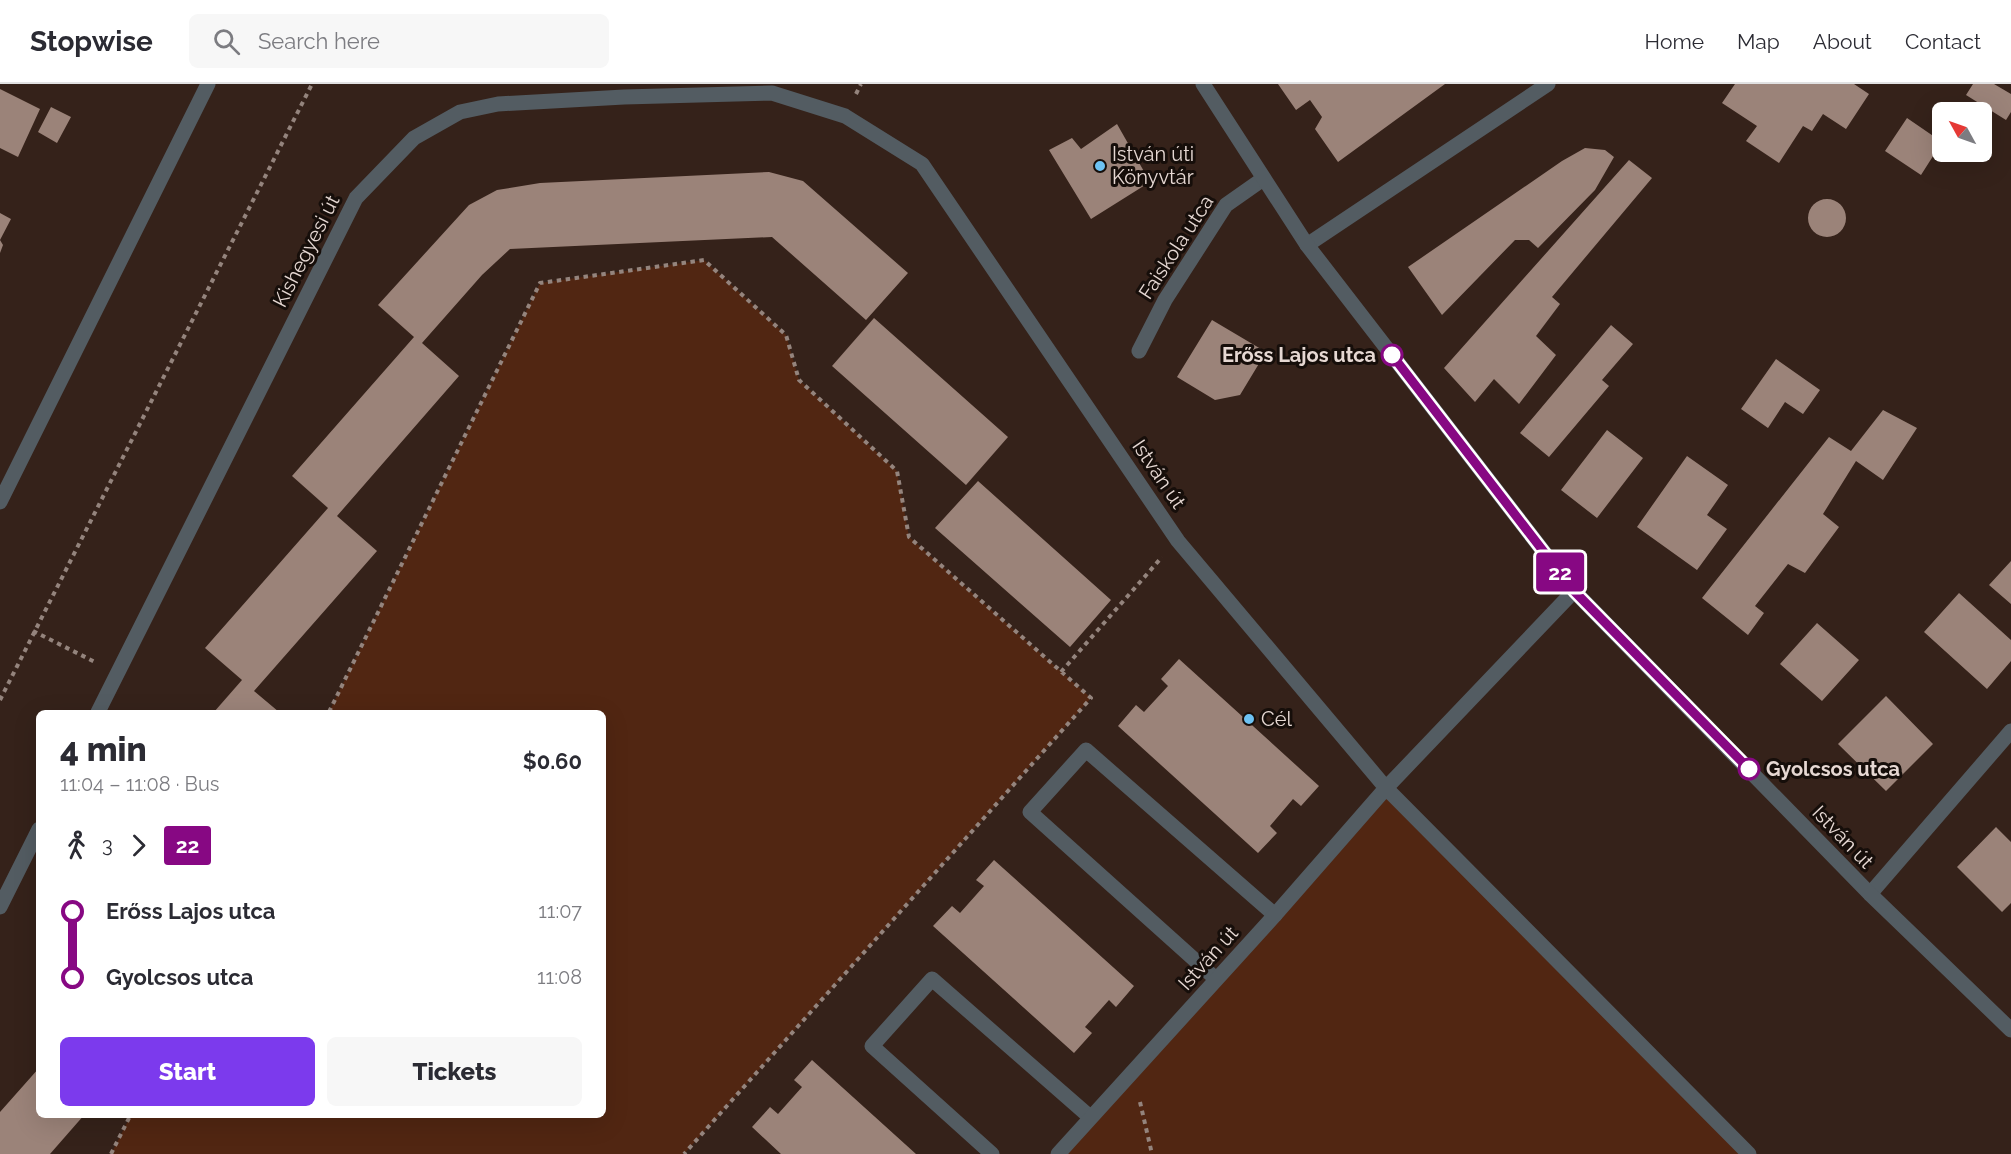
<!DOCTYPE html>
<html lang="en">
<head>
<meta charset="utf-8">
<style>
	body { margin:0; font-family:Raleway,sans-serif; background:#f7f7f7; color:#2b2b33; height:100vh; display:flex; flex-direction:column; font-size:22px; white-space:nowrap }
	* { box-sizing:border-box; margin:0 }
	p { font-size:20px; color:#7c7c81 }
	.icon { flex:none; width:33px; height:33px; fill:none; stroke:currentColor; stroke-width:2; stroke-linecap:round; stroke-linejoin:round }
	.map { position:relative; flex:1; overflow:hidden }
	.drawer { position:absolute; left:36px; top:626px; width:570px; height:408px; display:flex; flex-direction:column; background:#fff; border-radius:9px; box-shadow:0 6px 24px #0002 }
	.drawer>* { flex:none }
	.badge { padding:0 12px; border-radius:4px; font-size:21px; line-height:39px }
	.needle { width:39px; rotate:310deg }
	.tools { position:absolute; left:1932px; top:18px; display:grid; gap:12px }
	.tools a { display:grid; place-items:center; width:60px; height:60px; border-radius:9px; background:#fff; box-shadow:0 6px 24px #0002; font-size:30px }
	.map>.badge { position:absolute; translate:-50% -50%; box-shadow:0 0 0 3px #fff }
	.legs { display:flex; align-items:center; gap:9px; height:66px; padding:0 24px; font-size:20px }
	.legs p { margin-inline-start:auto }
	.summary { display:flex; align-items:center; justify-content:space-between; height:102px; padding:0 24px }
	h1 { font-size:33px; font-weight:800; line-height:45px }
	.cta { display:flex; gap:12px; margin-top:auto; padding:12px 24px }
	.cta a { flex:1; height:69px; border-radius:9px; background:#7c3aed; color:#fff; font-size:24px; font-weight:800; line-height:69px; text-align:center }
	.cta a+a { background:#f7f7f7; color:#2b2b33 }
	ul { padding:0 24px; list-style:none }
	li { display:flex; align-items:center; gap:21px; height:66px; font-size:22px }
	li i { display:grid; place-items:center; width:9px; height:100%; margin:0 8px; background:currentColor }
	li i::after { content:''; width:15px; height:15px; margin:-8px; border:4px solid; border-radius:50%; background:#fff }
	li p { margin-inline-start:auto }
	li:first-child i { background:linear-gradient(#0000 50%,currentColor 0) }
	li:last-child i { background:linear-gradient(currentColor 50%,#0000 0) }
	header { display:flex; align-items:center; gap:36px; box-sizing:border-box; height:84px; padding:0 30px; background:#fff; border-bottom:2px solid #e1e1e2 }
	header strong { font-size:28px }
	nav { display:flex; gap:33px; margin-inline-start:auto; font-size:21px }
	.search { width:420px; height:54px; background:#f7f7f7; display:flex; align-items:center; gap:15px; box-sizing:border-box; padding:0 21px; border-radius:9px; color:#7c7c81; font-size:22px }
	.map>svg:first-child { display:block }
</style>
</head>
<body>
<header>
<strong>Stopwise</strong>
<div class="search"><svg class="icon" aria-label="search" viewBox="0 0 24 24"><circle cx="10" cy="10" r="6"/><path d="M15 15l6 6"/></svg>Search here</div>
<nav><a>Home</a><a>Map</a><a>About</a><a>Contact</a></nav>
</header>
<div class="map">
<svg width="2011" height="1070" viewBox="0 0 2011 1070">
	<rect width="100%" height="100%" fill="#35221a"/>
	<!-- green -->
	<path fill="#512612" d="M704,176L786,251L799,296L897,387L909,453L1091,614L684,1070H111L131,1031L603,1030V628H329L540,199Z
		M1386,704L1749,1070H1063Z"/>
	<!-- building -->
	<path fill="#9b8379" d="M1278,0H1445L1338,78L1315,45L1322,33L1310,16L1296,26Z
		M1735,0H1854L1869,10L1846,45L1823,30L1812,47L1803,42L1779,79L1746,57L1757,42L1722,19Z
		M1973,0H1994L2011,10V28L2006,36L1966,11Z
		M0,5L40,25L18,73L0,64Z
		M51,23L71,33L57,59L38,48Z
		M1907,34L1942,58L1921,91L1885,67Z
		M1117,40L1150,98L1091,135L1049,66L1072,54L1081,65Z
		M1585,64L1605,66L1614,73L1595,106L1538,164L1529,156H1515L1442,231L1408,183L1562,77Z
		M1629,76L1652,94L1552,213L1560,220L1536,252L1556,271L1519,320L1494,295L1475,318L1444,284Z
		M769,88L803,97L908,189L866,236L772,153L510,165L482,191L422,259L459,292L337,432L377,467L254,607L279,628H214L242,596L205,564L328,424L292,392L414,253L378,221L469,121L497,106L540,99Z
		M1808 134a19 19 0 1 1 38 0a19 19 0 1 1-38 0Z
		M0,129L11,135L0,156L3,161L0,169Z
		M874,234L1008,353L966,401L832,282Z
		M1212,236L1266,268L1240,311L1215,316L1177,293Z
		M1611,241L1633,260L1602,296L1609,302L1549,373L1520,349Z
		M1776,275L1820,306L1803,330L1785,318L1768,344L1741,325Z
		M1883,326L1917,344L1883,396L1856,377L1823,430L1839,443L1805,489L1788,480L1755,522L1764,529L1748,551L1702,514L1829,353L1851,367Z
		M1607,346L1643,374L1597,434L1561,406Z
		M1687,372L1728,401L1707,431L1727,445L1697,486L1637,443Z
		M978,397L1111,516L1070,563L935,444Z
		M2011,477V520L1989,501Z
		M1959,509L2011,556V577L1987,605L1924,548Z
		M1817,539L1859,576L1822,617L1780,580Z
		M1179,575L1319,702L1301,722L1293,715L1270,742L1277,749L1258,769L1118,642L1136,621L1144,628L1168,602L1161,595Z
		M1886,612L1933,660L1886,707L1838,660Z
		M1996,743L2011,758V819L2002,828L1957,783Z
		M994,776L1134,902L1116,923L1109,916L1085,943L1092,949L1074,969L933,842L952,822L960,829L984,802L976,796Z
		M812,976L916,1070H781L752,1043L770,1023L778,1030L802,1003L794,996Z
		M39,984V1030H85L50,1070H0V1028Z"/>
	<g fill="none" stroke-linecap="round" stroke-linejoin="round">
		<!-- path -->
		<path stroke="#94847d" stroke-width="4" stroke-dasharray="4.5 4.5" stroke-linecap="butt" d="M856,10L861,0
			M33,547L97,579
			M1061,588L1162,473
			M0,616L312,0
			M329,628L540,199L704,176L786,251L799,296L897,387L909,453L1091,614L684,1070
			M1140,1018L1152,1070
			M111,1070L131,1030"/>
		<!-- service -->
		<path stroke="#535c62" stroke-width="15" d="M1216,895L1030,728L1086,666L1275,831
			M992,1070L872,962L932,895L1090,1033"/>
		<!-- minor -->
		<path stroke="#535c62" stroke-width="15" d="M1307,161L1548,0
			M1139,267L1165,216L1226,121L1263,95
			M98,628L356,114L414,54L460,28L498,20L624,13L772,9L845,32L922,80L1178,457L1386,704L1749,1070
			M1870,810L2011,647
			M0,823L39,745
			M1058,1070L1275,831L1386,704L1574,507"/>
		<!-- tertiary -->
		<path stroke="#535c62" stroke-width="15" d="M1203,0L1307,161L1574,507L1870,810L2011,946
			M0,418L208,0"/>
	</g>
	<g fill="none" stroke-linecap="round" stroke-linejoin="round">
		<defs>
			<path id="line-1" d="M1392,271L1574,507L1749,685"/>
		</defs>
		<!-- line-1 casing -->
		<use href="#line-1" stroke="#fff" stroke-width="14"/>
		<!-- line-1 -->
		<use href="#line-1" stroke="#870883" stroke-width="9"/>
	</g>
	<!-- markers -->
	<g fill="#6dc2f3" stroke="#160e0a" stroke-width="2">
		<circle cx="1100" cy="82" r="6"/>
		<circle cx="1249" cy="635" r="6"/>
	</g>
	<g fill="#fff" stroke="#870883" stroke-width="3">
		<circle cx="1392" cy="271" r="10"/>
		<circle cx="1749" cy="685" r="10"/>
	</g>
	<g text-anchor="middle" dominant-baseline="central" stroke-width="6" stroke-linejoin="round" paint-order="stroke">
		<!-- poi labels -->
		<g font-size="20" fill="#e6d8d3" stroke="#160e0a" text-anchor="start">
			<text x="1112" y="70">István úti<tspan x="1112" dy="23">Könyvtár</tspan></text>
			<text x="1261" y="635">Cél</text>
		</g>
		<!-- street labels -->
		<g font-size="20" fill="#e6d8d3" stroke="#160e0a">
			<text transform="translate(1176 163) rotate(-57)">Faiskola utca</text>
			<text transform="translate(306 167) rotate(-63)">Kishegyesi út</text>
			<text transform="translate(1159 390) rotate(56)">István út</text>
			<text transform="translate(1843 753) rotate(46)">István út</text>
			<text transform="translate(1208 874) rotate(-48)">István út</text>
		</g>
		<!-- stop labels -->
		<g font-size="20" font-weight="bold" fill="#e6d8d3" stroke="#160e0a" text-anchor="end">
			<text x="1376" y="271">Erőss Lajos utca</text>
			<text x="1766" y="685" text-anchor="start">Gyolcsos utca</text>
		</g>
	</g>
</svg>
<div class="tools">
<a><svg class="needle" viewBox="-14 -14 28 28"><path d="M0-13l5 13h-10z" fill="#e53935"/><path d="M0 13l5-13h-10z" fill="#7c7c81"/></svg></a>
</div>
<b class="badge" style="left:1560px;top:488px;background:#870883;color:#fff">22</b>
<section class="drawer">
<div class="summary"><div><h1>4 min</h1><p>11:04 – 11:08 · Bus</p></div><b>$0.60</b></div>
<div class="legs"><svg class="icon" aria-label="walk" viewBox="0 0 24 24"><circle cx="13" cy="4" r="2"/><path d="M13 8l-2 6 4 7M11 14l-3 7M7 12l3-4h3l4 4"/></svg>3<svg class="icon" aria-label="forward" viewBox="0 0 24 24"><path d="M9 5l7 7-7 7"/></svg><b class="badge" style="background:#870883;color:#fff">22</b></div>
<ul>
<li><i style="color:#870883"></i><b>Erőss Lajos utca</b><p>11:07</p></li>
<li><i style="color:#870883"></i><b>Gyolcsos utca</b><p>11:08</p></li>
</ul>
<div class="cta"><a>Start</a><a>Tickets</a></div>
</section>
</div>
</body>
</html>
